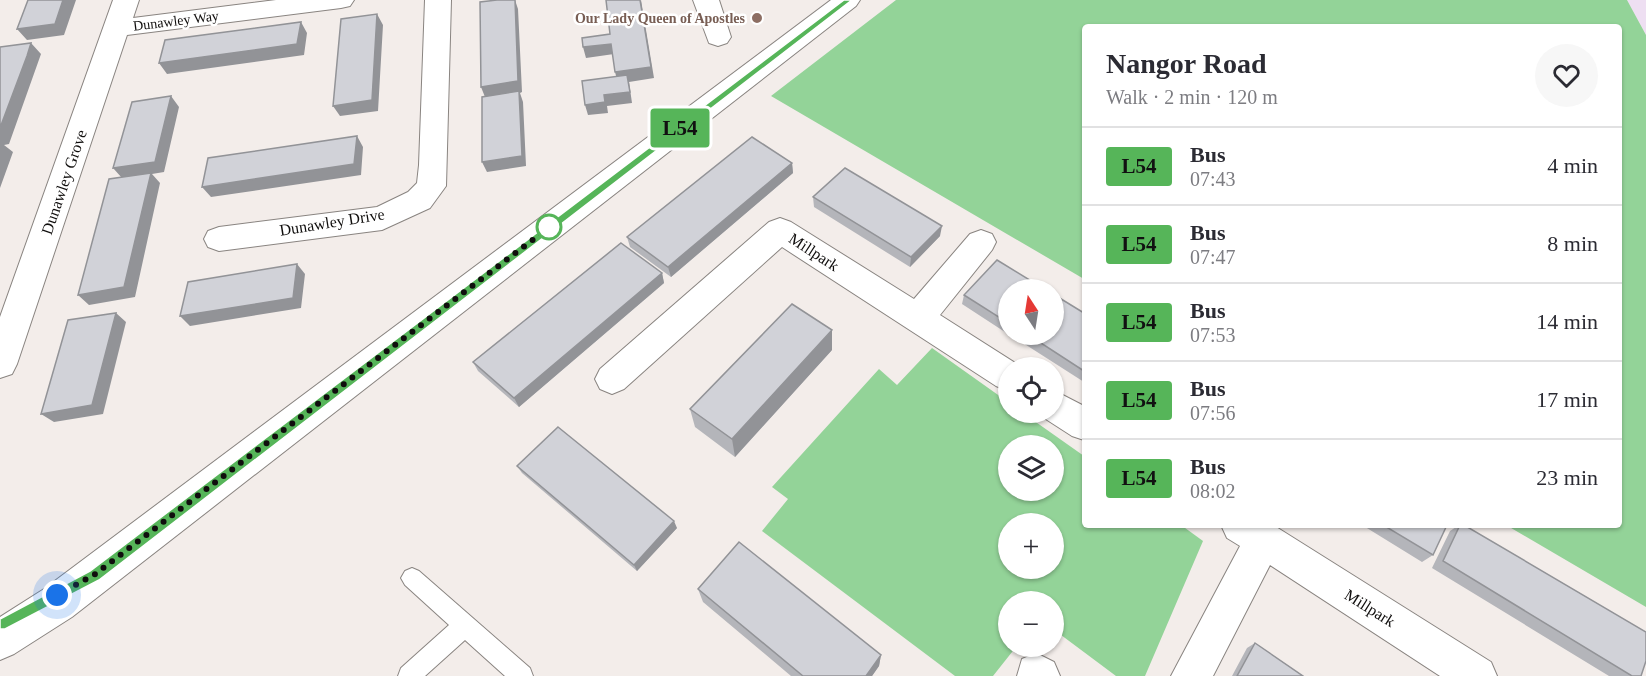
<!DOCTYPE html>
<html lang="en">
<head>
<meta charset="utf-8">
<style>
	body { margin:0; font-family:"Times New Roman",serif; background:#f7f7f7; color:#2b2b33; height:100vh; display:flex; flex-direction:column; font-size:22px; white-space:nowrap }
	* { box-sizing:border-box; margin:0 }
	p { font-size:20px; color:#7c7c81 }
	.icon { flex:none; width:33px; height:33px; fill:none; stroke:currentColor; stroke-width:2; stroke-linecap:round; stroke-linejoin:round }
	.map { position:relative; flex:1; overflow:hidden }
	.details { position:absolute; left:1082px; top:24px; width:540px; height:504px; display:flex; flex-direction:column; background:#fff; border-radius:6px; box-shadow:0 2px 4px #0004 }
	.details>* { flex:none }
	.badge { padding:0 12px; border-radius:4px; font-size:21px; line-height:39px }
	.needle { width:39px; rotate:348deg }
	.buttons { position:absolute; left:998px; top:279px; display:grid; gap:12px }
	.buttons a { display:grid; place-items:center; width:66px; height:66px; border-radius:50%; background:#fff; box-shadow:0 2px 4px #0004; font-size:30px }
	.you { position:absolute; width:30px; height:30px; margin:-15px; border:4px solid #fff; border-radius:50%; background:#1a73e8; box-shadow:0 0 0 9px #1a73e833 }
	.map>.badge { position:absolute; translate:-50% -50%; box-shadow:0 0 0 3px #fff }
	.round { display:grid; place-items:center; flex:none; width:63px; height:63px; border-radius:32px; background:#f7f7f7 }
	.summary { display:flex; align-items:center; justify-content:space-between; height:102px; padding:0 24px }
	h1 { font-size:28px; font-weight:800; line-height:45px }
	ul { padding:0; list-style:none }
	li { display:flex; align-items:center; gap:18px; height:78px; padding:0 24px; border-top:2px solid #e1e1e2 }
	li div { flex:1 }
	li b { display:block; font-size:22px }
	li em { font-style:normal }
	li .badge { min-width:66px; font-weight:700; text-align:center }
	.map>svg:first-child { display:block }
</style>
</head>
<body>
<div class="map">
<svg width="1646" height="676" viewBox="0 0 1646 676">
	<rect width="100%" height="100%" fill="#f3edea"/>
	<!-- commercial -->
	<path fill="#eedff2" d="M1627,0H1646V35Z"/>
	<!-- green -->
	<path fill="#93d398" fill-rule="evenodd" d="M896,0H1627L1646,35V607L1506,525H1618V27H1084V279L771,96Z
		M932,348L1008,402V412L1023,413L1084,456V525H1181L1203,541L1145,676H1116L1053,629V602H1008V646L1016,647L993,676H955L762,531L788,499L772,487L879,369L897,385ZM1008,446H1053V490H1008ZM1008,524H1053V568H1008Z"/>
	<g fill="none" stroke-linecap="round" stroke-linejoin="round">
		<defs>
			<path id="service" d="M412,568L419,571L530,668L533,676H505L465,640L425,676H398L401,668L449,625L405,585L401,578L405,571Z"/>
			<path id="minor" d="M113,0H139L133,18L276,0H354L350,6L341,8L127,35L17,364L12,374L0,378V317Z
				M425,0H451L446,186L430,208L382,230L219,251L208,247L204,239L208,231L219,227L377,207L408,192L417,183L419,165Z
				M693,0H719L731,37L727,43L718,46L709,43Z
				M780,218L791,222L914,299L970,234L981,230L992,234L996,242L992,250L940,315L1020,366L1008,368V391L996,386L782,247L624,389L612,394L600,389L595,379L600,369L769,222Z
				M1053,390L1084,406V440L1072,436L1041,416L1039,412H1053Z
				M1221,525H1273L1491,662L1497,676H1440L1270,565L1213,676H1171L1240,546L1227,538Z
				M1036,653L1054,662L1060,676H1017L1022,659Z"/>
			<path id="secondary" d="M831,0H860L856,6L72,617L14,654L0,660V617L44,589Z"/>
		</defs>
		<!-- service casing -->
		<use href="#service" stroke="#898480" stroke-width="2"/>
		<!-- minor casing -->
		<use href="#minor" stroke="#898480" stroke-width="2"/>
		<!-- secondary casing -->
		<use href="#secondary" stroke="#898480" stroke-width="2"/>
		<!-- service -->
		<use href="#service" fill="#fff" fill-rule="evenodd"/>
		<!-- minor -->
		<use href="#minor" fill="#fff" fill-rule="evenodd"/>
		<!-- secondary -->
		<use href="#secondary" fill="#fff" fill-rule="evenodd"/>
	</g>
	<!-- wall -->
	<path fill="#b4b5ba" d="M792,163L793,173L671,277L630,247L627,237Z
		M813,197L940,236L910,267L814,207Z
		M662,273L664,283L519,407L478,371L473,362Z
		M1008,290V334L962,304L964,295Z
		M1084,313V382L1009,334H1053Z
		M832,350L735,457L695,427L690,409Z
		M517,466L677,528L637,571L522,473Z
		M1362,525H1447L1433,555L1422,562Z
		M1459,525H1464L1641,676H1609L1432,568L1450,531Z
		M698,589L881,655L879,666L872,676H791L703,602Z
		M1255,643L1303,676H1232L1247,648Z"/>
	<!-- shaded-wall -->
	<path fill="#929397" d="M63,0H76L64,35L27,40L17,29Z
		M515,0L518,9L522,92L520,93L523,102L526,166L487,172L482,162L485,97L481,87Z
		M641,0L654,78L629,82L632,103L607,106L608,113L588,115L585,105L604,95L618,83L615,72Z
		M377,14L383,25L378,111L340,116L333,106Z
		M301,22L307,33L304,55L167,74L159,63Z
		M31,43L41,54L9,144L4,145L13,152L0,188V128Z
		M611,44L614,54L586,58L583,47Z
		M171,96L179,107L164,172L152,174L160,183L135,297L89,305L78,295L122,178L113,168Z
		M357,136L363,147L361,175L211,197L202,187Z
		M792,163L793,173L671,277L668,267Z
		M942,226L940,236L910,267L911,257Z
		M297,264L305,274L301,308L190,326L180,316Z
		M662,273L664,283L519,407L514,398Z
		M116,313L126,322L103,414L54,422L41,414Z
		M832,330V350L735,457L732,439Z
		M674,521L677,528L637,571L634,565Z
		M881,655L879,666L872,676H866Z"/>
	<!-- building -->
	<path fill="#d1d2d8" stroke="#929397" stroke-width="1.5" d="M28,0H63L55,24L17,29Z
		M497,0H515L518,81L481,87L480,2Z
		M606,0H640L651,67L615,72L611,44L583,47L582,38L610,34Z
		M377,14L372,100L333,106L341,19Z
		M301,22L297,44L159,63L165,40Z
		M31,43L27,56L0,128V47Z
		M627,75L630,92L604,95L605,102L585,105L582,81Z
		M519,91L522,156L482,162V97Z
		M171,96L155,162L113,168L132,102Z
		M357,136L354,164L202,187L208,158Z
		M752,137L792,163L668,267L627,237Z
		M845,168L942,226L911,257L813,197Z
		M151,173L124,287L78,295L109,179Z
		M621,243L662,273L514,398L473,362Z
		M997,260L1046,290H1008V323L964,295Z
		M297,264L293,298L180,316L188,282Z
		M1053,294L1084,313V371L1027,334H1053Z
		M792,304L832,330L732,439L690,409Z
		M116,313L92,405L41,414L68,320Z
		M558,427L674,521L634,565L517,466Z
		M1383,525H1447L1433,555Z
		M1460,525H1464L1646,632V661L1641,676H1632L1443,561Z
		M739,542L881,655L866,676H803L698,589Z
		M1255,643L1303,676H1237Z"/>
	<!-- line -->
	<path fill="#56b559" stroke="#fff" stroke-width="1.5" d="M844,0H852L99,580L5,629H0V619L90,571Z"/>
	<g fill="none" stroke-linecap="round" stroke-linejoin="round">
		<!-- walk -->
		<path stroke="#100e0d" stroke-width="6" stroke-dasharray="0 10.8" d="M57,595L94,575L556,222L549,227"/>
	</g>
	<!-- markers -->
	<circle fill="#8d6e63" stroke="#fff" stroke-width="2" cx="757" cy="18" r="6"/>
	<circle fill="#fff" stroke="#56b559" stroke-width="3" cx="549" cy="227" r="12"/>
	<g text-anchor="middle" dominant-baseline="central" stroke-width="5" stroke-linejoin="round" paint-order="stroke">
		<!-- far-education labels -->
		<g font-size="14" font-weight="bold" fill="#785e54" stroke="#fff" text-anchor="end">
			<text x="745" y="18">Our Lady Queen of Apostles</text>
		</g>
		<!-- far-street labels -->
		<g font-size="14" fill="#100e0d" stroke="#fff">
			<text transform="translate(176 21) rotate(-7)">Dunawley Way</text>
		</g>
		<!-- street labels -->
		<g font-size="16" fill="#100e0d" stroke="#fff">
			<text transform="translate(64 182) rotate(-71)">Dunawley Grove</text>
			<text transform="translate(332 222) rotate(-9)">Dunawley Drive</text>
			<text transform="translate(814 252) rotate(33)">Millpark</text>
			<text transform="translate(1370 608) rotate(32)">Millpark</text>
		</g>
	</g>
</svg>
<div class="buttons">
<a><svg class="needle" viewBox="-14 -14 28 28"><path d="M0-13l5 13h-10z" fill="#e53935"/><path d="M0 13l5-13h-10z" fill="#7c7c81"/></svg></a>
<a><svg class="icon" aria-label="locate" viewBox="0 0 24 24"><circle cx="12" cy="12" r="6"/><path d="M12 2v4M12 18v4M2 12h4M18 12h4"/></svg></a>
<a><svg class="icon" aria-label="layers" viewBox="0 0 24 24"><path d="M12 4l9 5-9 5-9-5zM3 14l9 5 9-5"/></svg></a>
<a>+</a>
<a>−</a>
</div>
<div class="you" style="left:57px;top:595px"></div>
<b class="badge" style="left:680px;top:128px;background:#56b559;color:#111">L54</b>
<section class="details">
<div class="summary"><div><h1>Nangor Road</h1><p>Walk · 2 min · 120 m</p></div><a class="round"><svg class="icon" aria-label="heart" viewBox="0 0 24 24"><path d="M12 20l-8-8c-3-5 5-10 8-4 3-6 11-1 8 4z"/></svg></a></div>
<ul>
<li><span class="badge" style="background:#56b559;color:#111">L54</span><div><b>Bus</b><p>07:43</p></div><em>4 min</em></li>
<li><span class="badge" style="background:#56b559;color:#111">L54</span><div><b>Bus</b><p>07:47</p></div><em>8 min</em></li>
<li><span class="badge" style="background:#56b559;color:#111">L54</span><div><b>Bus</b><p>07:53</p></div><em>14 min</em></li>
<li><span class="badge" style="background:#56b559;color:#111">L54</span><div><b>Bus</b><p>07:56</p></div><em>17 min</em></li>
<li><span class="badge" style="background:#56b559;color:#111">L54</span><div><b>Bus</b><p>08:02</p></div><em>23 min</em></li>
</ul>
</section>
</div>
</body>
</html>
